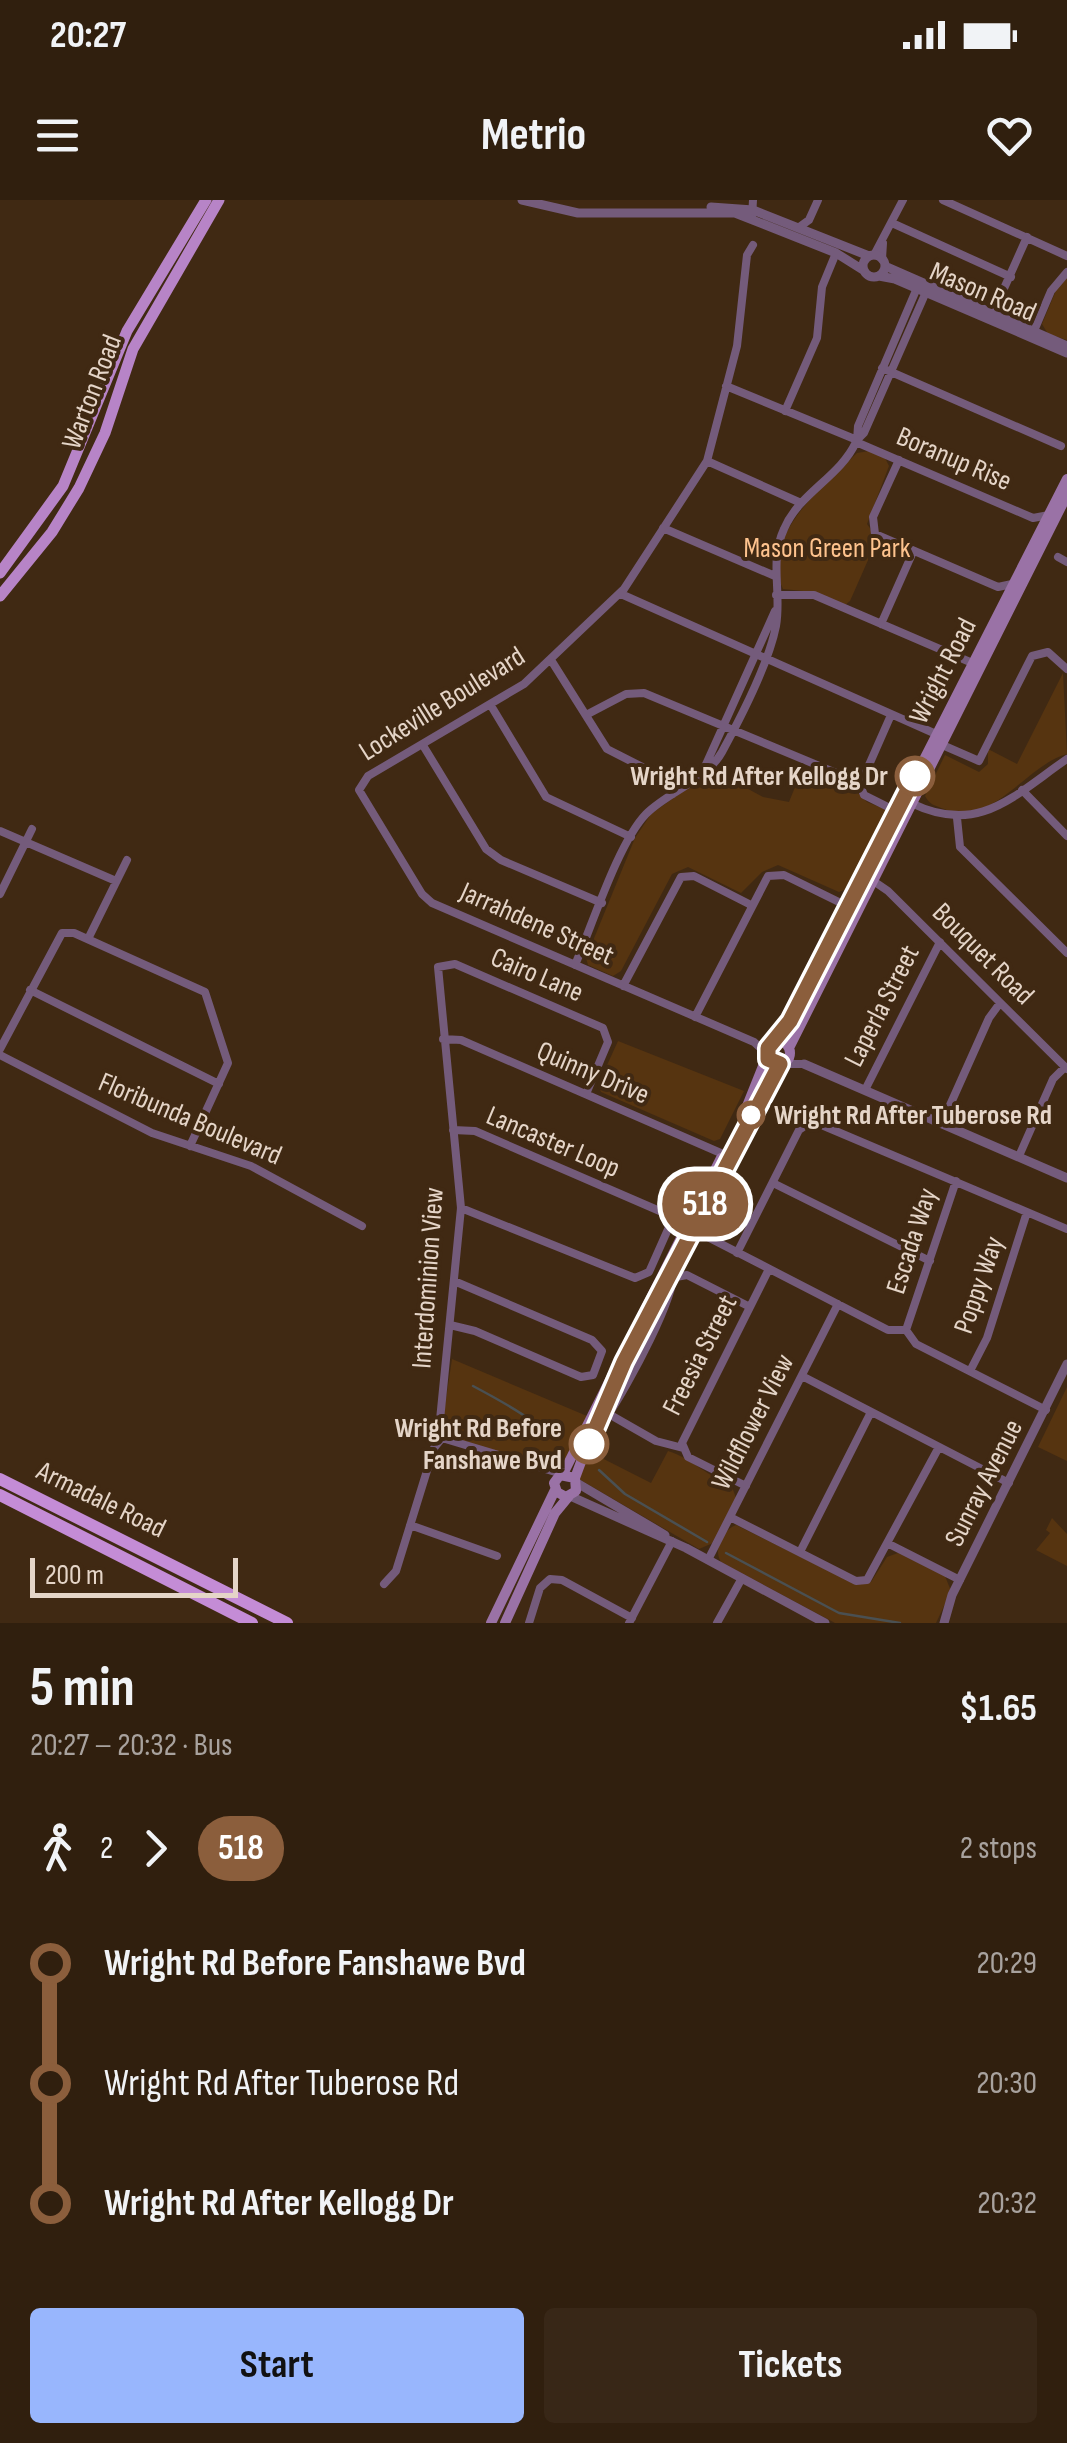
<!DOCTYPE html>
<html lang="en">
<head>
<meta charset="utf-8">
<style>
	body { margin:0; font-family:"Sofia Sans Condensed",sans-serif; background:#382717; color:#f1f3f6; height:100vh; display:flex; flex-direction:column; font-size:38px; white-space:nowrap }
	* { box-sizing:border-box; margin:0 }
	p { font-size:32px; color:#a8a29e }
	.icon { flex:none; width:55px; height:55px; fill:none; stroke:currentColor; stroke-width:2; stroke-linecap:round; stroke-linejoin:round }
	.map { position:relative; height:1423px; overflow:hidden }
	.panel { display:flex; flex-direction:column; background:#301f0e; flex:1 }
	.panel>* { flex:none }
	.badge { padding:0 20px; border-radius:32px; font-size:35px; line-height:65px }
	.scale { position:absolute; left:30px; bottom:25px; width:208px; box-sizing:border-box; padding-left:10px; border:5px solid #e5d5c8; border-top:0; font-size:28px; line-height:35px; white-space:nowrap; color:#e5d5c8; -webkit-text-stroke:8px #402913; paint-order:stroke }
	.map>.badge { position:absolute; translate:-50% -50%; box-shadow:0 0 0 5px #fff }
	.legs { display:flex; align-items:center; gap:15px; height:110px; padding:0 30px; font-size:32px }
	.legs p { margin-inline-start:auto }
	.summary { display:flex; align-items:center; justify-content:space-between; height:170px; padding:0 30px }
	h1 { font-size:55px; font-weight:700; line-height:75px }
	.action { display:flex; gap:20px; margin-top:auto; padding:20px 30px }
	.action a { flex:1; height:115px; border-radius:10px; background:#98b6fd; color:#111; font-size:40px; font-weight:700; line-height:115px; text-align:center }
	.action a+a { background:#382717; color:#f1f3f6 }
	ul { padding:0 30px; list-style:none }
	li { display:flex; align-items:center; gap:35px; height:120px; font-size:38px }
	li i { display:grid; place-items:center; width:15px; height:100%; margin:0 12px; background:currentColor }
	li i::after { content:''; width:25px; height:25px; margin:-12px; border:8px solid; border-radius:50%; background:#301f0e }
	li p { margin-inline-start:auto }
	li:first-child i { background:linear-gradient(#0000 50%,currentColor 0) }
	li:last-child i { background:linear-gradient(currentColor 50%,#0000 0) }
	.status { display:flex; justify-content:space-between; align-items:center; height:70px; padding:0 50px; background:#301f0e; direction:ltr }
	.status svg { height:28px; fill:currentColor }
	header { display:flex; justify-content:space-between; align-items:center; height:130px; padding:0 30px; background:#301f0e; font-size:45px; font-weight:700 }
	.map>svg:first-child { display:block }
</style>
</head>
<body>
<div class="status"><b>20:27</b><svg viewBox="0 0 49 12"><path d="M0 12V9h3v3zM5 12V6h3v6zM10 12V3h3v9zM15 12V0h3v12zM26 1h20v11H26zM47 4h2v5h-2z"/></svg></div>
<header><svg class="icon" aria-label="menu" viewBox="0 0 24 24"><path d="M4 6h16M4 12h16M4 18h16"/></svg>Metrio<svg class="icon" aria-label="heart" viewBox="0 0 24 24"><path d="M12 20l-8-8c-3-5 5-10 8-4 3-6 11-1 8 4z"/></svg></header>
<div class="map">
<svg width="1067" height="1423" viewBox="0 0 1067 1423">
	<rect width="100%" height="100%" fill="#402913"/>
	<!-- green -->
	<path fill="#563410" d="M1067,77V140L1048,134L1042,124L1057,88Z
		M869,251L885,258L889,266L867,324L881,344L876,342L850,401L845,405L813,392L783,389C758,338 825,284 857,253Z
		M1063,473L1067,554C1027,564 992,629 944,609C934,605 930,605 925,596L945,555L979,572L988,564V549L1017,564Z
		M713,570L763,597L789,602L802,570L852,587L867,602L889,611L851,687L839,692L778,665L762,672L741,693L688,667L672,674L621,771L613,776L588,765L586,758L635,638L651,614Z
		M618,841L744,891L720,939L714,941L601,892L598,885Z
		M452,1159L587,1216L562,1267L554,1269L447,1237L442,1226Z
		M1067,1187V1261L1038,1247Z
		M588,1251L651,1283L668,1251C692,1258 708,1278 731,1284L736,1298L713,1343L699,1349L579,1279Z
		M1052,1318L1067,1334V1366L1036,1350L1050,1333L1046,1330Z
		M736,1325L856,1384L871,1382L887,1357L898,1353L945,1376L951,1391L936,1423H835L721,1362C713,1350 722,1330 736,1325Z"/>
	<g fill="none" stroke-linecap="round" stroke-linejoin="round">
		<!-- stream -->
		<path stroke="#4a5052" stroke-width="2.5" d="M473,1186C490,1195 540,1222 548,1236
			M599,1270L625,1294L707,1342
			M726,1353L839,1413L900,1423"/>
		<!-- minor -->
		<path stroke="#745b7b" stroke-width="8" d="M943,0L1067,56
			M752,17L753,0
			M892,23L1011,77
			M798,28L809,20L818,0
			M753,45L747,55L737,146L707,261L624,389L524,484L368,576L359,590L422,694L432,703L754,842L767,854
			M874,55L903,0
			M882,59L883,43
			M993,113L1027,37
			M1034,131L1051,91L1067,72
			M882,168L1061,246
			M726,186L857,240
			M785,211L817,138L822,87L836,53
			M857,240L858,226L917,88
			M857,240L864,233L926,92
			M899,260L873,317L875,334L998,387L1012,384
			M707,261L801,303
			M663,328L775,376
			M1058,357L1067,362
			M621,394L936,534
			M776,395H814L977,465
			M881,424L913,352
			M551,460L607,549L664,578L673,594
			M490,504L546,597L631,637
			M586,515L626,494L644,493L853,580L865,574L891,515
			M940,544L979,561L1032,456L1048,452L1067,469
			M424,547L486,649L501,660L602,703
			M703,571L775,411
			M858,580L864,595L888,607
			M1022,590L1067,636
			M911,603C979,636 1013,596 1067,559
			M957,618L960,647L1067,753
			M0,631L116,681
			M869,678L888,691L1067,869
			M0,694L32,629
			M88,739L127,660
			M575,765C592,726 618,643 646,614C669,591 706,581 722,552C740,519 769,462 776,426C782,393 769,361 784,329C799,293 840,277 856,242L1033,318L1049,315
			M623,786L681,677L694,676L751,705
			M30,790L219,884
			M695,817L768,676L784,675L849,707
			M443,839L461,840L723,954
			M0,849L62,733H74L205,792L228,863L190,946
			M0,855L152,933L251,966L362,1026
			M783,864H804
			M865,890L940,742
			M942,923L989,818L1000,803
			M453,930L475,931L662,1012L669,1027L649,1072L635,1078L461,1008
			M1019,956L1053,879L1065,867
			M773,983L930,1061
			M690,1028L888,1130H906
			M737,1053L799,930L812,921L1067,1029
			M676,1077L687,1075L750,1107
			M450,1125L475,1131L581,1177L593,1175L602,1151L592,1140L454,1081
			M906,1130L916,1144L1046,1210
			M906,1130L956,981
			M970,1171L987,1138L1027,1012
			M802,1176L1009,1283
			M607,1213L656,1241L683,1248
			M598,1216L610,1212C625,1190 681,1089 673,1067
			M442,1238L562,1274
			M746,1286L688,1257L682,1243L769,1069
			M730,1317L856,1381L867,1380L939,1247
			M410,1325L497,1356
			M889,1344L960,1380
			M800,1352L871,1212
			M708,1360L838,1104
			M384,1384L396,1371L434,1248L442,1238L439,1230L461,1008L438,767L455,764L603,828L608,842L586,894
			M529,1423L540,1388L550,1379L562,1380L632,1418
			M629,1423L672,1341
			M717,1423L742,1378"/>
		<!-- tertiary -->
		<path stroke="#745b7b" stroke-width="9" d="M522,0L578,13H735L836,53L863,70
			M711,7L753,10L869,56
			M863 66a11 11 0 1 1 22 0a11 11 0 1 1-22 0Z
			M885,66L1067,146
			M879,76L895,79L1067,153
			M804,864L1067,978
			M577,1283L665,1335
			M570,1296L686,1348L825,1423
			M944,1423L952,1395L1067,1164"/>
		<!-- secondary -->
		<path stroke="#9a72a6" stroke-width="10" d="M766 853a12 12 0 1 1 24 0a12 12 0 1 1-24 0Z
			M774,842L803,797L1067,279
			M789,848L1067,295
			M745,911L767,856
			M563,1274L721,958
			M575,1278L560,1275L554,1283L557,1292L566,1297L576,1291L575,1278L598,1216L780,864
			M491,1423L555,1290
			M505,1423L555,1313L569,1296"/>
		<!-- primary -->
		<path stroke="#b784c7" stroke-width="11" d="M0,373L63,286L127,131L206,0
			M0,396L52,332L79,288L105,233L133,149L219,0"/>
		<!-- trunk -->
		<path stroke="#c48cd6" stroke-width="12" d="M0,1279L287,1423
			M0,1295L252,1423"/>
	</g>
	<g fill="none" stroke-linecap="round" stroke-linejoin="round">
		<defs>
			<path id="line-1" d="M589,1244L624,1162L780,864L768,859V848L790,821L915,576"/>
		</defs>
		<!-- line-1 casing -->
		<use href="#line-1" stroke="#fff" stroke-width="22"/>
		<!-- line-1 -->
		<use href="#line-1" stroke="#8b5e3c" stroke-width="15"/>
	</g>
	<!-- markers -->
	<g fill="#fff" stroke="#8b5e3c" stroke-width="5">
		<circle cx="915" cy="576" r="18"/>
		<circle cx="751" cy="915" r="12"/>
		<circle cx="589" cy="1244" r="18"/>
	</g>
	<g text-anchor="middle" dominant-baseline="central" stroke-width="8" stroke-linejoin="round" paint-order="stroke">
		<!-- street labels -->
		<g font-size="28" fill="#e5d5c8" stroke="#402913">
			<text transform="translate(983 92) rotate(23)">Mason Road</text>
			<text transform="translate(92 192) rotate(-69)">Warton Road</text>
			<text transform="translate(954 259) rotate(23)">Boranup Rise</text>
			<text transform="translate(943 471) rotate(-63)">Wright Road</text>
			<text transform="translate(442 504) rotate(-32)">Lockeville Boulevard</text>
			<text transform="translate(537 724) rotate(24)">Jarrahdene Street</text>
			<text transform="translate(983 754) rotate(45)">Bouquet Road</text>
			<text transform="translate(537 775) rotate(23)">Cairo Lane</text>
			<text transform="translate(882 806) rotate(-63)">Laperla Street</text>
			<text transform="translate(593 873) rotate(23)">Quinny Drive</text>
			<text transform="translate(190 919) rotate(23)">Floribunda Boulevard</text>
			<text transform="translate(553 942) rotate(23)">Lancaster Loop</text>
			<text transform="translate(912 1041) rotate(-72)">Escada Way</text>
			<text transform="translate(428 1078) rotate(-86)">Interdominion View</text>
			<text transform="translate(979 1085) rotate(-71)">Poppy Way</text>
			<text transform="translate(700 1155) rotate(-63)">Freesia Street</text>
			<text transform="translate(753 1222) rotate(-63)">Wildflower View</text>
			<text transform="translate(984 1283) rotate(-63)">Sunray Avenue</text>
			<text transform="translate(101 1300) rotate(26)">Armadale Road</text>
		</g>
		<!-- park labels -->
		<g font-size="28" fill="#fec38e" stroke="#402913">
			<text x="827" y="348">Mason Green Park</text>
		</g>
		<!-- stop labels -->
		<g font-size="28" font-weight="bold" fill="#e5d5c8" stroke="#402913" text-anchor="end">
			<text x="888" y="576">Wright Rd After Kellogg Dr</text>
			<text x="774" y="915" text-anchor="start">Wright Rd After Tuberose Rd</text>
			<text x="562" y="1228">Wright Rd Before<tspan x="562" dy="32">Fanshawe Bvd</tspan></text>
		</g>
	</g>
</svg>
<div class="scale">200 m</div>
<b class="badge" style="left:705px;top:1004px;background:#8b5e3c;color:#fff">518</b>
</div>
<section class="panel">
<div class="summary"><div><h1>5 min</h1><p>20:27 – 20:32 · Bus</p></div><b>$1.65</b></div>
<div class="legs"><svg class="icon" aria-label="walk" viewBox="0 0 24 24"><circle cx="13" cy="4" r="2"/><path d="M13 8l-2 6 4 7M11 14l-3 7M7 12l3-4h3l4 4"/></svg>2<svg class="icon" aria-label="forward" viewBox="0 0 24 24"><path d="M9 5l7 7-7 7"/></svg><b class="badge" style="background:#8b5e3c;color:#fff">518</b><p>2 stops</p></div>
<ul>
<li><i style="color:#8b5e3c"></i><b>Wright Rd Before Fanshawe Bvd</b><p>20:29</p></li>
<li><i style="color:#8b5e3c"></i><span>Wright Rd After Tuberose Rd</span><p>20:30</p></li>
<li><i style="color:#8b5e3c"></i><b>Wright Rd After Kellogg Dr</b><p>20:32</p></li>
</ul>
<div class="action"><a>Start</a><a>Tickets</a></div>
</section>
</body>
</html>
